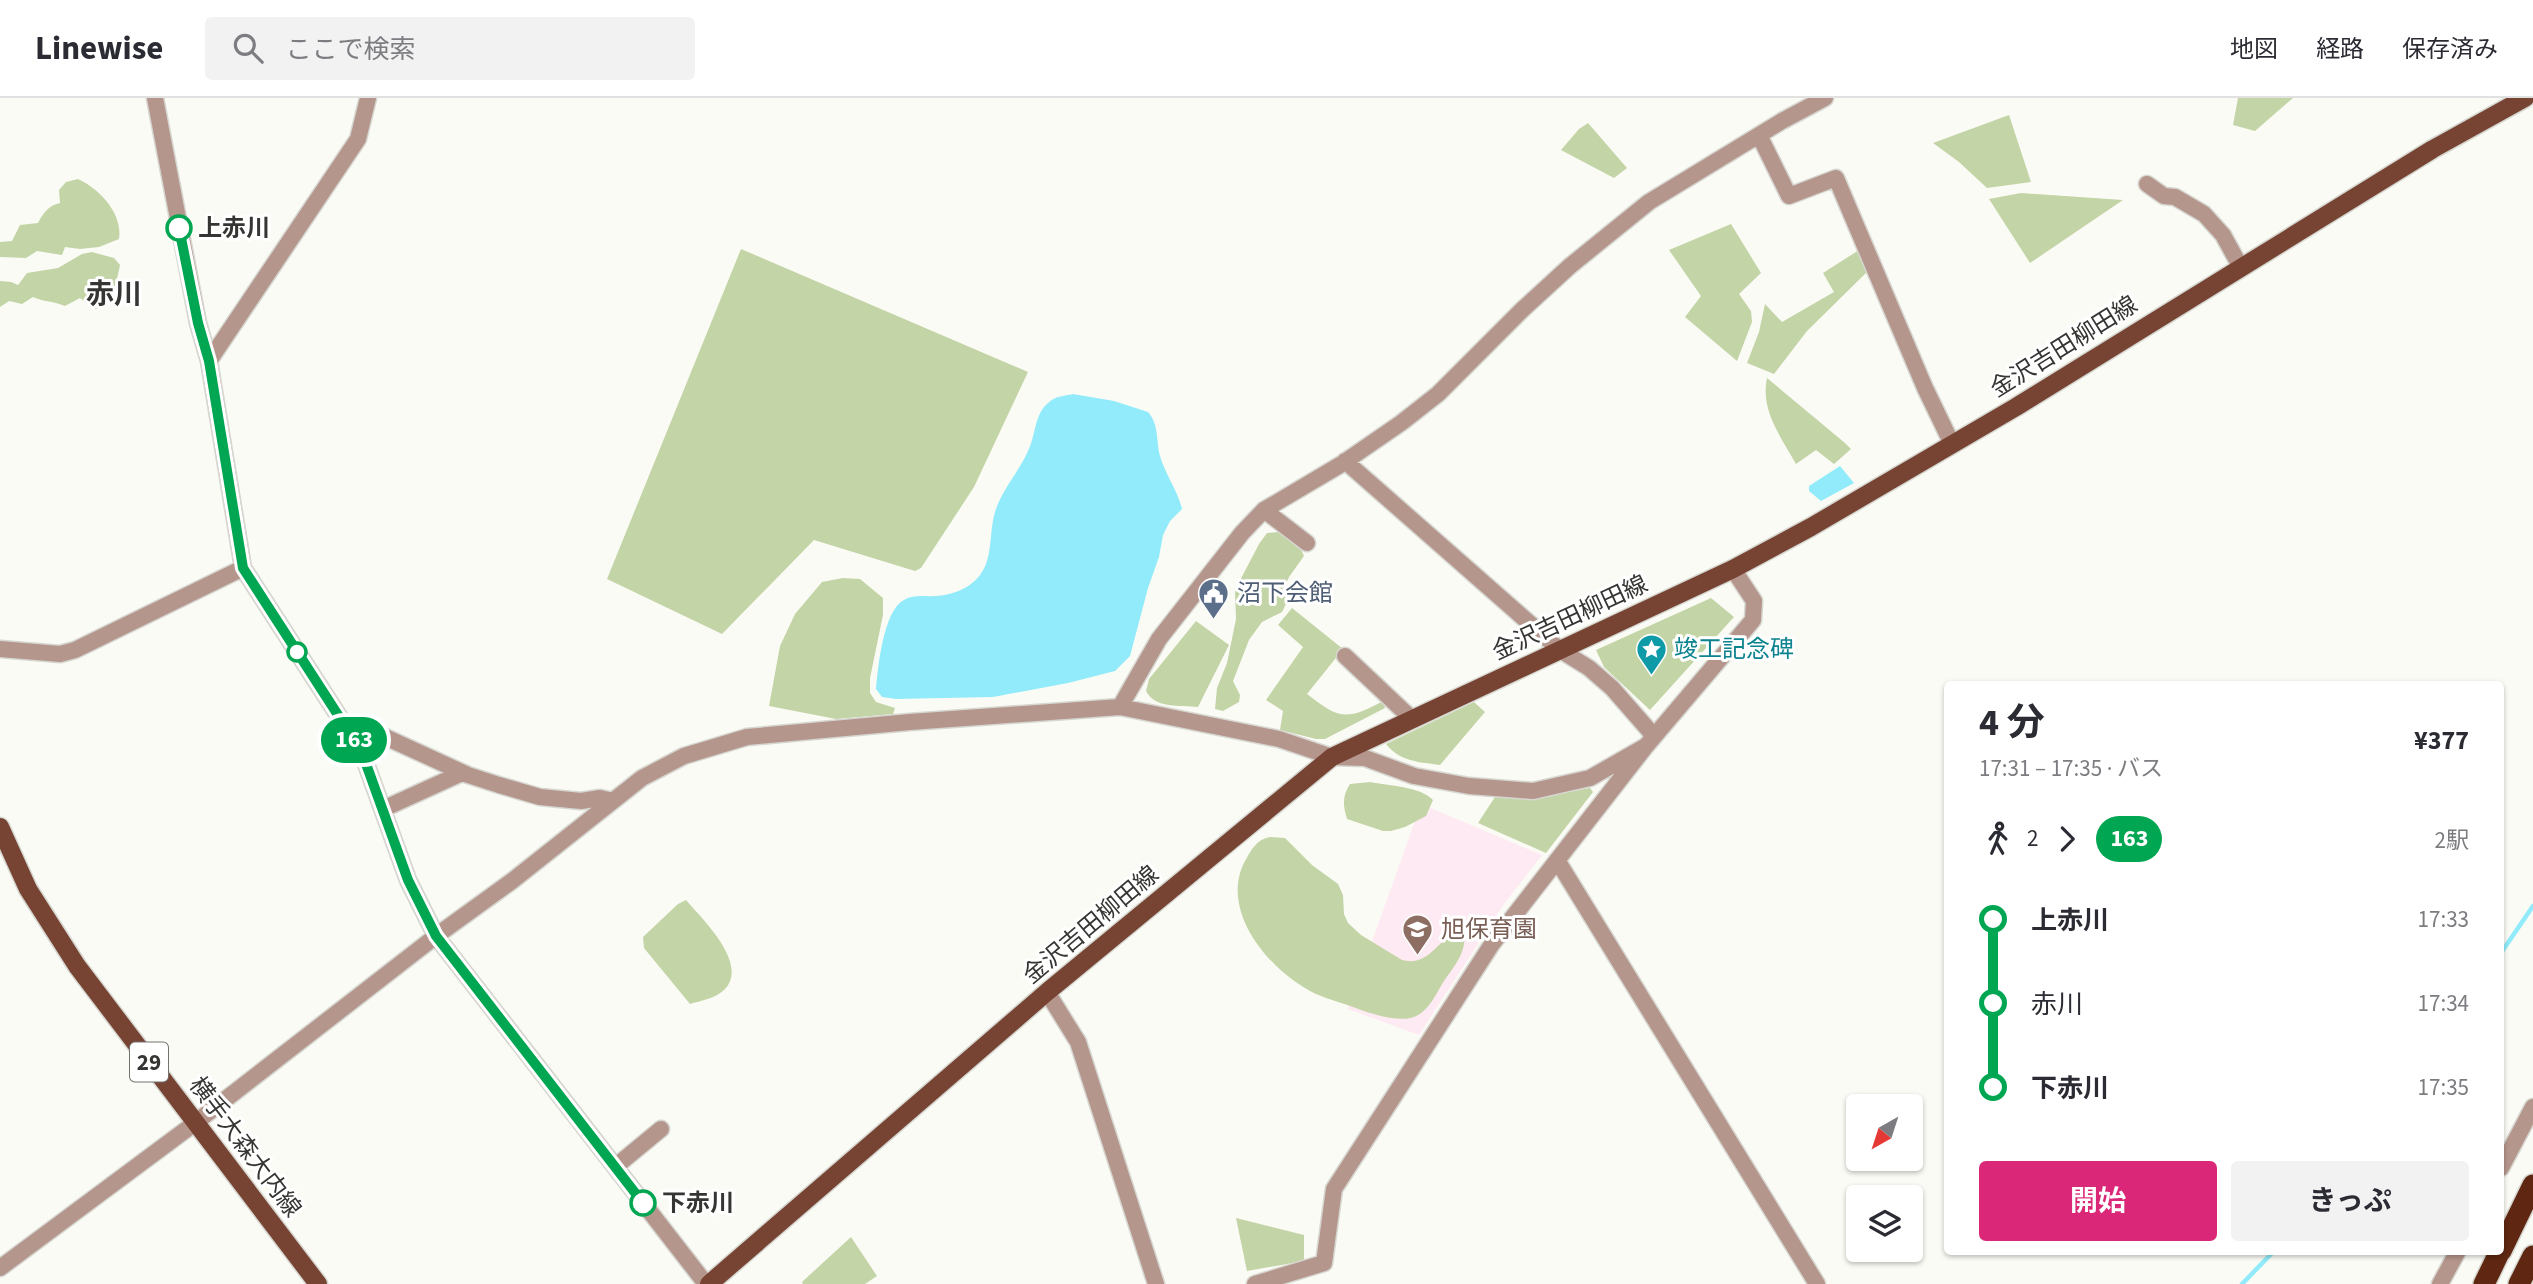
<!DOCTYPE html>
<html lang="ja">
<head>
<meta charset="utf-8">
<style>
	body { margin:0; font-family:"Source Sans 3","Noto Sans JP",sans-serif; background:#f2f2f3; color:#2b2b33; height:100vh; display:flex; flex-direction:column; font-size:26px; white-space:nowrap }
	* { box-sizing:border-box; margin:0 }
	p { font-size:23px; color:#7c7c81 }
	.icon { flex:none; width:38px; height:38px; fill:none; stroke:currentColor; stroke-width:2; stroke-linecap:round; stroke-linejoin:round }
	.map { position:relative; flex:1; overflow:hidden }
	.sheet { position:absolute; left:1944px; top:583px; width:560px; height:574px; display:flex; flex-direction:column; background:#fff; border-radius:7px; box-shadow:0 2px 5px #0004 }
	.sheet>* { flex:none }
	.badge { padding:0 14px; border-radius:23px; font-size:24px; line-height:46px }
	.needle { width:46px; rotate:219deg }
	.fabs { position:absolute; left:1846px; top:996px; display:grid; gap:14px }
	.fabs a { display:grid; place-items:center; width:77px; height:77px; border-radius:7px; background:#fff; box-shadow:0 2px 5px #0004; font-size:35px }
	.map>.badge { position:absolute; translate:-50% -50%; box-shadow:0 0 0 4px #fff }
	.legs { display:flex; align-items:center; gap:10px; height:77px; padding:0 35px; font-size:23px }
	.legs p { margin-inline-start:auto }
	.headline { display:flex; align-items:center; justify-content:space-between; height:119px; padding:0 35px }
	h1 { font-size:38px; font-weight:700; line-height:52px }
	.action { display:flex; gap:14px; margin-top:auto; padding:14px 35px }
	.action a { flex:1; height:80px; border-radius:7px; background:#db2777; color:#fff; font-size:28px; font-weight:700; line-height:80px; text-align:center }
	.action a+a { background:#f2f2f3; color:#2b2b33 }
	ul { padding:0 35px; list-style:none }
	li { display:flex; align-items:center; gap:24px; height:84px; font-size:26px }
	li i { display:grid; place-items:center; width:10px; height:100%; margin:0 9px; background:currentColor }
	li i::after { content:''; width:18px; height:18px; margin:-9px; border:5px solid; border-radius:50%; background:#fff }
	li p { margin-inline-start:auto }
	li:first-child i { background:linear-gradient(#0000 50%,currentColor 0) }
	li:last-child i { background:linear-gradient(currentColor 50%,#0000 0) }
	header { display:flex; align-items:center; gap:42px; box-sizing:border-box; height:98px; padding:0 35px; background:#fff; border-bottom:2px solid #e1e1e2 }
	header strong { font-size:33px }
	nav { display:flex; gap:38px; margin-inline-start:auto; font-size:24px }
	.search { width:490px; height:63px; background:#f2f2f3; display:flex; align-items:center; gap:18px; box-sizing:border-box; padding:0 24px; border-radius:7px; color:#7c7c81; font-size:26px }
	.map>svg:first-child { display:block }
</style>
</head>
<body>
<header>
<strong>Linewise</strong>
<div class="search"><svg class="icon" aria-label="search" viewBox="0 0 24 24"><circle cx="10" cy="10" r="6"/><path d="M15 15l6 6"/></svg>ここで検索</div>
<nav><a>地図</a><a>経路</a><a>保存済み</a></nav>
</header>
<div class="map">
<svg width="2533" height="1186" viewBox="0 0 2533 1186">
	<rect width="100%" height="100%" fill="#fbfbf5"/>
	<!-- education -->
	<path fill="#feeaf2" d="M1421,706L1542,757L1504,806L1419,937L1348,911Z"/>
	<!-- green -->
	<path fill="#c3d4a6" d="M2238,0H2293L2255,33L2233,27Z
		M2009,17L2031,84L1987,90L1959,64L1933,45Z
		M1588,25L1627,70L1614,80L1561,52L1579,31Z
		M78,81C100,91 123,116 119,141L99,149L80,151L65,149L62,157L37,153L26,160L0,159V144L12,143L20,127L38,125C44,114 48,108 60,105L59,92L66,84Z
		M2021,95L2123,102L2030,165L1989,101Z
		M1731,126L1761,175L1739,196L1751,213L1752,224L1737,263L1685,219L1701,198L1669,152Z
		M741,151L1028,274L974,389L921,470L915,473L814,442L722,536L607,481Z
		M1859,152L1867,174L1807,233L1774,276L1747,265L1759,234L1765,206L1782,224L1834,194L1823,175Z
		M92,154L114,160L120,167L115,190L107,199L101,210L94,211L80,200L65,208C54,203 43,204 33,199L22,206L9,203L0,209V183L11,184L18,187L27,175L58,170L82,156Z
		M1767,280L1845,345L1851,351L1834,366L1816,352L1796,366C1781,339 1760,312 1767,280Z
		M1279,434C1291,440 1299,445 1304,458L1289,479L1284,490L1287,504L1282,514L1262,524L1249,542L1233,583L1240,597L1239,604L1223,613L1215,611L1217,590L1227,565L1236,521L1235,492L1259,446L1267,435Z
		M843,480L860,481L883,500V517L870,580V595L876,604L895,610L893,616L836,621L769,608L780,548L795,516L822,484Z
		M1711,500L1734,519L1650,612L1604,569L1596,552Z
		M1292,510L1343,551L1307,596C1339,621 1346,623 1383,603L1385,610L1325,641H1316L1280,632L1283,613L1266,602L1303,549L1278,527Z
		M1196,523L1229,547L1198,609C1180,607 1155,611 1146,593L1149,581Z
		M1474,604L1485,614L1440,667C1420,664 1400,664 1386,646Z
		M1370,684C1390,688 1419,688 1433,702L1426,718L1405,729L1391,733H1383L1347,721C1343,708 1342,698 1350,686Z
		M1590,690L1593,694L1546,755L1478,725L1495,699L1527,700Z
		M1270,739L1285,740L1312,767L1338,786L1343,797L1344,816L1348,825L1361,837L1402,862C1429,869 1437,842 1459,832L1464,836C1467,857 1451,871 1441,888C1435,898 1429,911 1418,917C1404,926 1376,917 1361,912C1346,906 1330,902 1316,896C1271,875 1218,813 1245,763C1251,752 1257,741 1270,739Z
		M686,802C702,821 749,865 725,891C717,900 700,903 690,906L644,850L643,839L678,806Z
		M1236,1120L1304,1137V1163L1247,1173Z
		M851,1139L877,1178L865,1186H803L802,1184Z"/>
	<!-- water -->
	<path fill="#91ebfa" d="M1073,296L1114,303L1148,314C1159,326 1156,342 1160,358C1165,376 1178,393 1182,411L1170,423L1163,437L1159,459L1148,490L1130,558L1115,573L1068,585L993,599L896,601L882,599L876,591C878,570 883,513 904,502C914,496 925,499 935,498C957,497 978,487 986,466C992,450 990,430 995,414C1002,391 1019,374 1028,353C1036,337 1034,317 1048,305C1055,298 1064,298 1073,296Z
		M1840,368L1854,385L1821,403L1809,393V388Z"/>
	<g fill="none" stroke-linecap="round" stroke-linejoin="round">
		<!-- stream -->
		<path stroke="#91ebfa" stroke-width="4.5" d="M2501,855L2533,808
			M2242,1186L2274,1153"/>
		<defs>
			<path id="minor" d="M155,0L198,225L209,263L243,470L349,634L365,663L408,782L436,838L706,1186
				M1759,37L1789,98L1836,80L1925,290L1952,346
				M2147,86L2164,98L2175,99L2204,116L2223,137L2240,168
				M209,263L358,41L368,0
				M1345,363L1560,552L1589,570L1612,590L1654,638
				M1264,412L1307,445
				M0,551L60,556L75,552L243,470
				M1345,558L1412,621
				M1120,609L1159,541L1242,435L1264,412L1340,367L1401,325L1438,296L1523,211L1570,168L1649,104L1782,23L1825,0
				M349,634L359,627L468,677L499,687L540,699L581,703L600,700L613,703
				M383,711L462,675
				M1557,762L1817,1186
				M1047,894L1078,944L1156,1186
				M615,1069L661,1031
				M2501,1070L2533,1009
				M0,1170L195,1025L436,838L512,783L642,680L684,658L747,639L910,624L1120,609L1279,641L1332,659L1365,660L1414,678L1469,688L1533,693L1590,680L1646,648
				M1255,1186L1324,1165L1334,1091L1492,846L1646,648L1753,522L1754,503L1733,471
				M2440,1186L2458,1153"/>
			<path id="major" d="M0,729L28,791L77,868L318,1186
				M709,1186L1047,894L1332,659L1733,471L1811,429L2016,309L2433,51L2525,0"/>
			<path id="highway" d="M2501,1153L2533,1087
				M2484,1186L2500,1153
				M2519,1186L2533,1158"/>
		</defs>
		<!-- minor casing -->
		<use href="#minor" stroke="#d7d7d2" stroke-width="19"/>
		<!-- major casing -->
		<use href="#major" stroke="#d7d7d2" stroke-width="21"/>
		<!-- highway casing -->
		<use href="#highway" stroke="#d7d7d2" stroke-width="24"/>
		<!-- minor -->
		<use href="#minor" stroke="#b5968c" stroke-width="16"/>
		<!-- major -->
		<use href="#major" stroke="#743" stroke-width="18"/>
		<!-- highway -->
		<use href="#highway" stroke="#5f2711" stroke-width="21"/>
	</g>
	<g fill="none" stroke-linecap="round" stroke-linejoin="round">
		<defs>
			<path id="line-1" d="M179,130L198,225L209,263L243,470L349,634L365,663L408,782L436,838L643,1105"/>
		</defs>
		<!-- line-1 casing -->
		<use href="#line-1" stroke="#fff" stroke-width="16"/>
		<!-- line-1 -->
		<use href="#line-1" stroke="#00a651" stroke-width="10"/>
	</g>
	<!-- icons -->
	<defs>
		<symbol id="civic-pin" viewBox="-11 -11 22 30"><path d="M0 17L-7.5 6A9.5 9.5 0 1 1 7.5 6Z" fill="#5c6f8a" stroke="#fff"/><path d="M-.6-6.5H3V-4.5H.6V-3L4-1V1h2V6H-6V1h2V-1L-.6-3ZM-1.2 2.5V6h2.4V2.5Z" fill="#fff"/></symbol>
		<symbol id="sight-pin" viewBox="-11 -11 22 30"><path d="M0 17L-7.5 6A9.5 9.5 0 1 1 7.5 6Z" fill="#0f9aa8" stroke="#fff"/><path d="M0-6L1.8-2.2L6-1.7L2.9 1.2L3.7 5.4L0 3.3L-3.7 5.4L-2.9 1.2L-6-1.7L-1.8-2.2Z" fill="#fff"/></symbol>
		<symbol id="school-pin" viewBox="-11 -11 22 30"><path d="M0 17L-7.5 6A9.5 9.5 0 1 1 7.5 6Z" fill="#8d6e63" stroke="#fff"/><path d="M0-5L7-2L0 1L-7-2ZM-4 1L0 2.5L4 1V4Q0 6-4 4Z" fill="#fff"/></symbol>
	</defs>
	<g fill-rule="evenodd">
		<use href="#civic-pin" x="1196" y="478" width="35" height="47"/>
		<use href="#sight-pin" x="1634" y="534" width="35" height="47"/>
		<use href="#school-pin" x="1400" y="814" width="35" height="47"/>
	</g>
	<!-- markers -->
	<g fill="#fff" stroke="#00a651" stroke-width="3.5">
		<circle cx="179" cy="130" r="12"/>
		<circle cx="297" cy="554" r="9"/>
		<circle cx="643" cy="1105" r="12"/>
	</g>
	<g text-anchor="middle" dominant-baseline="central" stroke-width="6" stroke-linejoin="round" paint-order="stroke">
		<!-- shield labels -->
		<rect fill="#fff" stroke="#727270" stroke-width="2" x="130" y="944.5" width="38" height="39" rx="5"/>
		<g font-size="23" font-weight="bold" fill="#353533">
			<text x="149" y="964">29</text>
		</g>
		<!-- stop labels -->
		<g font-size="24" font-weight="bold" fill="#353533" stroke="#fff" text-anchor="start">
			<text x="198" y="130">上赤川</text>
			<text x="662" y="1105">下赤川</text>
		</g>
		<!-- street labels -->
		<g font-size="24" fill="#353533" stroke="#fff">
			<text transform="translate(2064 249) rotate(-32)">金沢吉田柳田線</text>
			<text transform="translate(1570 520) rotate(-25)">金沢吉田柳田線</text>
			<text transform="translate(1091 827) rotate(-40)">金沢吉田柳田線</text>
			<text transform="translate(245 1049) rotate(53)">横手大森大内線</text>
		</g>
		<!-- service labels -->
		<g font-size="24" fill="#4e5e75" stroke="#fff" text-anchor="start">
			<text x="1237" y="495">沼下会館</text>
		</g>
		<!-- culture labels -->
		<g font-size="24" fill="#0d838f" stroke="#fff" text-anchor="start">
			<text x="1674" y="551">竣工記念碑</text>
		</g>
		<!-- education labels -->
		<g font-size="24" fill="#785e54" stroke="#fff" text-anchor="start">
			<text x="1441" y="831">旭保育園</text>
		</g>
		<!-- quarter labels -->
		<g font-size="28" font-weight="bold" fill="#353533" stroke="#fff">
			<text x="114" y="196">赤川</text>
		</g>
	</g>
</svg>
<div class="fabs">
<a><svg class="needle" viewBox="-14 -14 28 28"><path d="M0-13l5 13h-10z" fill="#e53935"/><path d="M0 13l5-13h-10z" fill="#7c7c81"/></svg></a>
<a><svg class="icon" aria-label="layers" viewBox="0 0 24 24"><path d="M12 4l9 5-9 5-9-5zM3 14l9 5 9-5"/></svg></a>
</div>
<b class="badge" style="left:354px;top:642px;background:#00a651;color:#fff">163</b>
<section class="sheet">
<div class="headline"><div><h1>4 分</h1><p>17:31 – 17:35 · バス</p></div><b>¥377</b></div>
<div class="legs"><svg class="icon" aria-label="walk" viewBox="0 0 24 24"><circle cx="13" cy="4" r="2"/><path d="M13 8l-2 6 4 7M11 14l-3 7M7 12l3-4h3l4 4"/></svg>2<svg class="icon" aria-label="forward" viewBox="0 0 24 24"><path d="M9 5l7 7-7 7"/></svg><b class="badge" style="background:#00a651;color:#fff">163</b><p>2駅</p></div>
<ul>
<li><i style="color:#00a651"></i><b>上赤川</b><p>17:33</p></li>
<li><i style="color:#00a651"></i><span>赤川</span><p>17:34</p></li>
<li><i style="color:#00a651"></i><b>下赤川</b><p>17:35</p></li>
</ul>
<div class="action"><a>開始</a><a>きっぷ</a></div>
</section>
</div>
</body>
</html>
